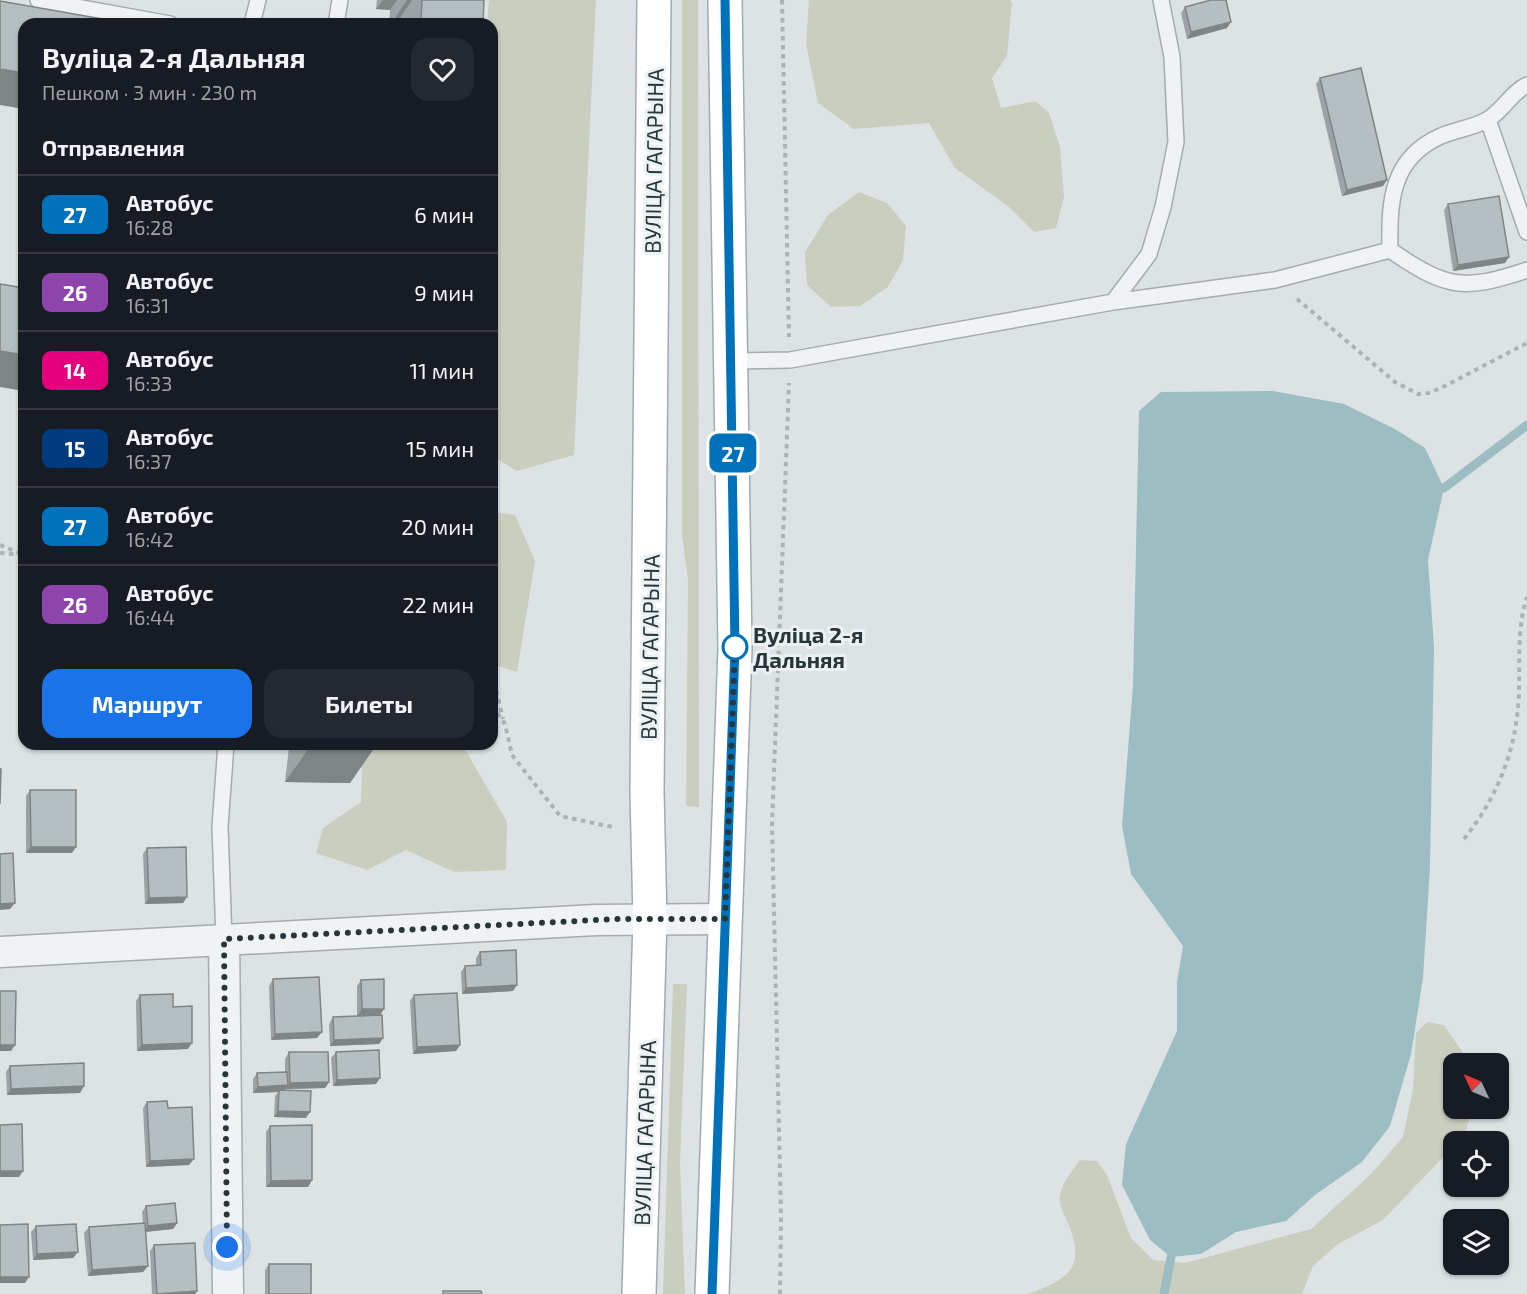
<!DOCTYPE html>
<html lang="ru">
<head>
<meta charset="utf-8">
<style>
	body { margin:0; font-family:"Exo 2",sans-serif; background:#242831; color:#f1f3f6; height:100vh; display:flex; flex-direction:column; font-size:22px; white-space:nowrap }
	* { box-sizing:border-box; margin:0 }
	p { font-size:20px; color:#9ea1a6 }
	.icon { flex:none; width:33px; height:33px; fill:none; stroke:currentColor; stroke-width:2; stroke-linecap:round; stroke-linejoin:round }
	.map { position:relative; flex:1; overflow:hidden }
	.side { position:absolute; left:18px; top:18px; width:480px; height:732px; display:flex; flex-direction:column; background:#171b24; border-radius:18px; box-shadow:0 2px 4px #0004 }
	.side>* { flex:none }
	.badge { padding:0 12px; border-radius:9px; font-size:21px; line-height:39px }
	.needle { width:39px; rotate:314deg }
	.fabs { position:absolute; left:1443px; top:1053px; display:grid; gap:12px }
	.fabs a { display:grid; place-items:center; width:66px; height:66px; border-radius:12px; background:#171b24; box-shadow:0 2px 4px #0004; font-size:30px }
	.you { position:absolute; width:30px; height:30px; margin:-15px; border:4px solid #fff; border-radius:50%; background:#1a73e8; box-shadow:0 0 0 9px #1a73e833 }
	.map>.badge { position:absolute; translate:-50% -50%; box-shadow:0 0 0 3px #fff }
	h2 { padding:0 24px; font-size:22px; line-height:54px }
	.round { display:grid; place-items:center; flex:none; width:63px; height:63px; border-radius:18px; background:#242831 }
	.head { display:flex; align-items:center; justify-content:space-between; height:102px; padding:0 24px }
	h1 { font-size:28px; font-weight:700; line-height:45px }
	.primary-button { display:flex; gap:12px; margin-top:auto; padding:12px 24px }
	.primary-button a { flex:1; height:69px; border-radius:18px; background:#1a73e8; color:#fff; font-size:24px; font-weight:700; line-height:69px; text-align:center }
	.primary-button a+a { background:#242831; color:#f1f3f6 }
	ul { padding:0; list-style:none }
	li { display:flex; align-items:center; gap:18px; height:78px; padding:0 24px; border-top:2px solid #363941 }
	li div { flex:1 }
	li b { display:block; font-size:22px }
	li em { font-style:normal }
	li .badge { min-width:66px; font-weight:700; text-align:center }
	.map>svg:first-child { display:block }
</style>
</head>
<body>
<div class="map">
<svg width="1527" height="1294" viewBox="0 0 1527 1294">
	<rect width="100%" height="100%" fill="#dde3e5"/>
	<!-- green -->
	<path fill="#c9cebf" d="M489,0H596L574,455L517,471L492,456V24H487Z
		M682,0H698L699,807L686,806L688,580L682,536Z
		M809,0H1010L1012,3L1007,56L992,78L1001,108L1035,101L1049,113L1060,147L1064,197L1056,228L1034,232L1009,207L955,168L929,123L854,129L818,103L806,44Z
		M859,192L887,203L906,226L903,260L888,287L860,306L831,307L807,285L805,252L828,215Z
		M493,512L515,515L535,561L517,672L492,664Z
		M363,744H462L507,822L506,870L454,872L406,850L367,870L316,853L323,828L361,802Z
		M673,984H687L680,1162L685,1294H663Z
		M1427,1022L1444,1025L1463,1053L1465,1063L1454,1064V1108L1472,1109L1465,1134L1459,1141L1454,1142L1453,1147L1383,1220L1338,1244L1313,1266L1302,1294H1028C1064,1280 1086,1271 1070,1228C1067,1220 1061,1210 1060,1202C1058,1186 1072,1172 1080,1160L1097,1161L1107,1175L1131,1238L1153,1260L1185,1263L1311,1229L1371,1174L1403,1137L1413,1089L1416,1033Z"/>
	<!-- water -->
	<path fill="#9cbdc1" d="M1273,391L1344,404L1395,429L1425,448L1444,488L1428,560L1434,647L1430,867L1423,978L1411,1054L1390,1126L1362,1162L1315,1195L1286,1221L1236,1232L1201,1254L1171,1257L1150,1240L1122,1185L1126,1144L1177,1031V982L1183,946L1131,874L1122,826L1133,685L1139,411L1161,392Z"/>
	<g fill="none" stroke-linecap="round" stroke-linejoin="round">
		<!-- stream -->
		<path stroke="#9cbdc1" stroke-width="9" d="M1444,488L1527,425
			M1164,1294L1171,1257"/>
		<defs>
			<path id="service" d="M38,0L170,24
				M252,24L258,0
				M336,24L340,0
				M1488,120L1527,232
				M1390,250C1389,201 1391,158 1441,136C1455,130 1471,128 1485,121C1502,113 1510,93 1527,85
				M1113,302L1275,280L1390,250C1446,288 1462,292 1527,270
				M732,361L790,360L1113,302L1149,254L1163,207L1176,142L1172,57L1161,0
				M224,939L220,827L226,744"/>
			<path id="minor" d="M224,939L228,1294
				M0,952L596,920L725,919"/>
			<path id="primary" d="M639,1294L650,919L647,792L654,0
				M712,1294L735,648L725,0"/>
		</defs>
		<!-- service casing -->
		<use href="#service" stroke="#a3acae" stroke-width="18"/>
		<!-- minor casing -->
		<use href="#minor" stroke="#a3acae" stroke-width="33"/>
		<!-- primary casing -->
		<use href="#primary" stroke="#9eacaf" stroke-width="36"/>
		<!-- path -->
		<path stroke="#abb3b5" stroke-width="4" stroke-dasharray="4.5 4.5" stroke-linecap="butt" d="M782,0L789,337
			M1297,299L1395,382L1418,394L1429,393L1445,386L1527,343
			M0,545L24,555
			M0,553L14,554
			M492,673L503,719
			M492,706L505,724L512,755L560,816L613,827
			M1464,839C1499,795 1518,746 1519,689C1520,659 1517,627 1527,597
			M780,1294L781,1216L772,824L789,383"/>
		<!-- service -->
		<use href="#service" stroke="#eff3f4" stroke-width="15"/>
		<!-- minor -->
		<use href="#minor" stroke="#eff3f4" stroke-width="30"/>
		<!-- primary -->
		<use href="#primary" stroke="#fff" stroke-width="33"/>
	</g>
	<!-- wall -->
	<path fill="#9ca3a6" d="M377,0H484L482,24H389L390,10L376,9Z
		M1185,7L1227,28L1187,39L1181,13Z
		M1320,78L1383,186L1342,196L1316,84Z
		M1448,204L1505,263L1453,271L1444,210Z
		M285,744H377L350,783L285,782L289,747H285Z
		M30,790L72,853H26V796Z
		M147,848L183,903L145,904L143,854Z
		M480,952L513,991L462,994L461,972L465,966L476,965V958Z
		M273,979L317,1038L271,1040L269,986Z
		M361,980L384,1009L380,1015L357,1016V986Z
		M140,995L173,1007L188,1049L137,1051L136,1001Z
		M414,995L460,1045L456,1051L413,1054L410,1001Z
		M333,1017L383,1038L379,1044L330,1046L329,1024Z
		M289,1052L329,1082L325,1088L285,1089L284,1090L306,1118L274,1117L275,1096L278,1092L253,1093V1079L257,1073L285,1072V1059Z
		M336,1052L376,1084L333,1086L331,1058Z
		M10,1066L80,1093L7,1095L6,1072Z
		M147,1102L168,1108L189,1165L146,1167L143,1108Z
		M270,1126L312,1180L308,1187H266V1132Z
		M146,1206L177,1223L173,1229L145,1232L148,1266L143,1272L88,1276L84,1233L89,1227L143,1223L142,1212Z
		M36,1226L78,1252L73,1258L33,1260L31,1232Z
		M154,1245L197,1291L195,1294H152L150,1251Z
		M269,1264L311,1294H265V1270Z"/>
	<!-- shaded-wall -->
	<path fill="#7f8587" d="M383,0H397L390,10L376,9Z
		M407,0H412L396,24H391Z
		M421,21L483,23L419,24Z
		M1231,22L1227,28L1187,39L1191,32Z
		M0,69L24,73V109L0,105Z
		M1387,180L1383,186L1342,196L1347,190Z
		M1509,257L1505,263L1453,271L1458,265Z
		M0,351L24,355V391L0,387Z
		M287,744H291L289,747H285Z
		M312,744H377L350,783L285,782Z
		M31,847H76L72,853H26Z
		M187,897L183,903L145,904L149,898Z
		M15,903L10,909L0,910V904Z
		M517,985L513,991L462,994L466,988Z
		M362,1009H384L380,1015L357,1016Z
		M322,1032L317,1038L271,1040L275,1034Z
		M383,1038L379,1044L330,1046L334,1040Z
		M192,1043L188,1049L137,1051L142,1045Z
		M0,1045H15L11,1051H0Z
		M460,1045L456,1051L413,1054L417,1047Z
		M380,1078L376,1084L333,1086L337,1080Z
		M329,1082L325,1088L285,1089L290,1083Z
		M288,1085L284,1091L279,1090L278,1092L253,1093L258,1087Z
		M84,1086L80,1093L7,1095L11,1089Z
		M278,1111L310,1112L306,1118L274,1117Z
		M194,1159L189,1165L146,1167L150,1161Z
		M0,1171H23L19,1177H0Z
		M312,1180L308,1187H266L271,1181Z
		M177,1223L173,1229L144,1232L148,1226Z
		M78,1252L73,1258L33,1260L37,1254Z
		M148,1266L143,1272L88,1276L92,1270Z
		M0,1277H29L25,1283H0Z
		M197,1291L195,1294H156H157Z"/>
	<!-- building -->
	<path fill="#b5bec1" stroke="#7f8587" stroke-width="1.5" d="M422,0H484L483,23L421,21Z
		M1211,0H1226L1231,22L1191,32L1185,7Z
		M0,1L131,24H24V73L0,69Z
		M1361,68L1387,180L1347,190L1320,78Z
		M1499,196L1509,257L1458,265L1448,204Z
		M0,284L24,288V355L0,351Z
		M0,769H1L0,804Z
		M30,790H76V847H31Z
		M186,847L187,897L149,898L147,848Z
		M13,853L15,903L0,904V854Z
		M516,950L517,985L466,988L465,966L481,965L480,952Z
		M319,977L322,1032L275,1034L273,979Z
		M384,979V1009H362L361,980Z
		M0,991H16L15,1045H0Z
		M457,993L460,1045L417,1047L414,995Z
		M173,994V1007L192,1006V1043L142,1045L140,995Z
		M382,1015L383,1038L334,1040L333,1017Z
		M379,1050L380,1078L337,1080L336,1052Z
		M289,1052H328L329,1082L290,1083Z
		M84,1063V1086L11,1089L10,1066Z
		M287,1072L288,1085L258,1087L257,1073Z
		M279,1090L311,1091L310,1112L278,1111Z
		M167,1101L168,1108L192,1107L194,1159L150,1161L147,1102Z
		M22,1124L23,1171H0V1125Z
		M312,1125V1180L271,1181L270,1126Z
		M175,1203L177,1223L148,1226L146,1206Z
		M145,1223L148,1266L92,1270L89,1227Z
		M28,1224L29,1277H0V1225Z
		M76,1224L78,1252L37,1254L36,1226Z
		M195,1243L197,1291L157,1294L154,1245Z
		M269,1264H311V1294H269Z
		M443,1291H481L482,1294H443Z"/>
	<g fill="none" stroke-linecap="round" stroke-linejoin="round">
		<defs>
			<path id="line" d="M712,1294L735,648L725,0"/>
		</defs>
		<!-- line casing -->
		<use href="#line" stroke="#fff" stroke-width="14"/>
		<!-- line -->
		<use href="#line" stroke="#0072bc" stroke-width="9"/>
		<!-- walk -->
		<path stroke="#28363a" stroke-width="6" stroke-dasharray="0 10.8" d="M227,1247L224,939L616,919H725L735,647"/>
	</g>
	<!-- markers -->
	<circle fill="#fff" stroke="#0072bc" stroke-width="3" cx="735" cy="647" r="12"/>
	<g text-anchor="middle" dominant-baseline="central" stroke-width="6" stroke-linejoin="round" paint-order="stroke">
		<!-- street labels -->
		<g font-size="22" fill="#28363a" stroke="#ecf2f3">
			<text transform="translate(653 161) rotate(-89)">ВУЛІЦА ГАГАРЫНА</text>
			<text transform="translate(649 647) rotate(-89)">ВУЛІЦА ГАГАРЫНА</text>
			<text transform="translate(644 1133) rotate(-88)">ВУЛІЦА ГАГАРЫНА</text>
		</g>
		<!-- stop labels -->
		<g font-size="22" font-weight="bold" fill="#28363a" stroke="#ecf2f3" text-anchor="start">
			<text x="753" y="634">Вуліца 2-я<tspan x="753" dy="25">Дальняя</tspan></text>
		</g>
	</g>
</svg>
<div class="fabs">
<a><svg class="needle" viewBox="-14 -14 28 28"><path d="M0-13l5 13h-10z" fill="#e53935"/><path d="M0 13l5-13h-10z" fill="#9ea1a6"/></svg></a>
<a><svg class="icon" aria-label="locate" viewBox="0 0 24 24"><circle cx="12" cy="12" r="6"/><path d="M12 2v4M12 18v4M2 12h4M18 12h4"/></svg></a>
<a><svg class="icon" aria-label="layers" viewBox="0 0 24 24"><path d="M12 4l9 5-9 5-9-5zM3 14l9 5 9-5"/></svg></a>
</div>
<div class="you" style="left:227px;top:1247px"></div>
<b class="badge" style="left:733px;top:453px;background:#0072bc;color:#fff">27</b>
<section class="side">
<div class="head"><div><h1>Вуліца 2-я Дальняя</h1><p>Пешком · 3 мин · 230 m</p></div><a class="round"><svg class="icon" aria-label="heart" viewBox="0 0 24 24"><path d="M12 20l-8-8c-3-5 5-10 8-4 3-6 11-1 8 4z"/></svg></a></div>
<h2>Отправления</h2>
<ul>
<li><span class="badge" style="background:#0072bc;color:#fff">27</span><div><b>Автобус</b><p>16:28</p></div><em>6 мин</em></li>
<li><span class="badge" style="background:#8e44ad;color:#fff">26</span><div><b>Автобус</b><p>16:31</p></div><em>9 мин</em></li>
<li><span class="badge" style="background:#e6007e;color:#fff">14</span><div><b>Автобус</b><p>16:33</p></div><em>11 мин</em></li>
<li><span class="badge" style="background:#003b80;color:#fff">15</span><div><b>Автобус</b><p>16:37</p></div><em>15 мин</em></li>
<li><span class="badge" style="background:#0072bc;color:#fff">27</span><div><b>Автобус</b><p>16:42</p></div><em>20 мин</em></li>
<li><span class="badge" style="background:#8e44ad;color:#fff">26</span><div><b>Автобус</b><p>16:44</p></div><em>22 мин</em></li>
</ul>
<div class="primary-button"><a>Маршрут</a><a>Билеты</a></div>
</section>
</div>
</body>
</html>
